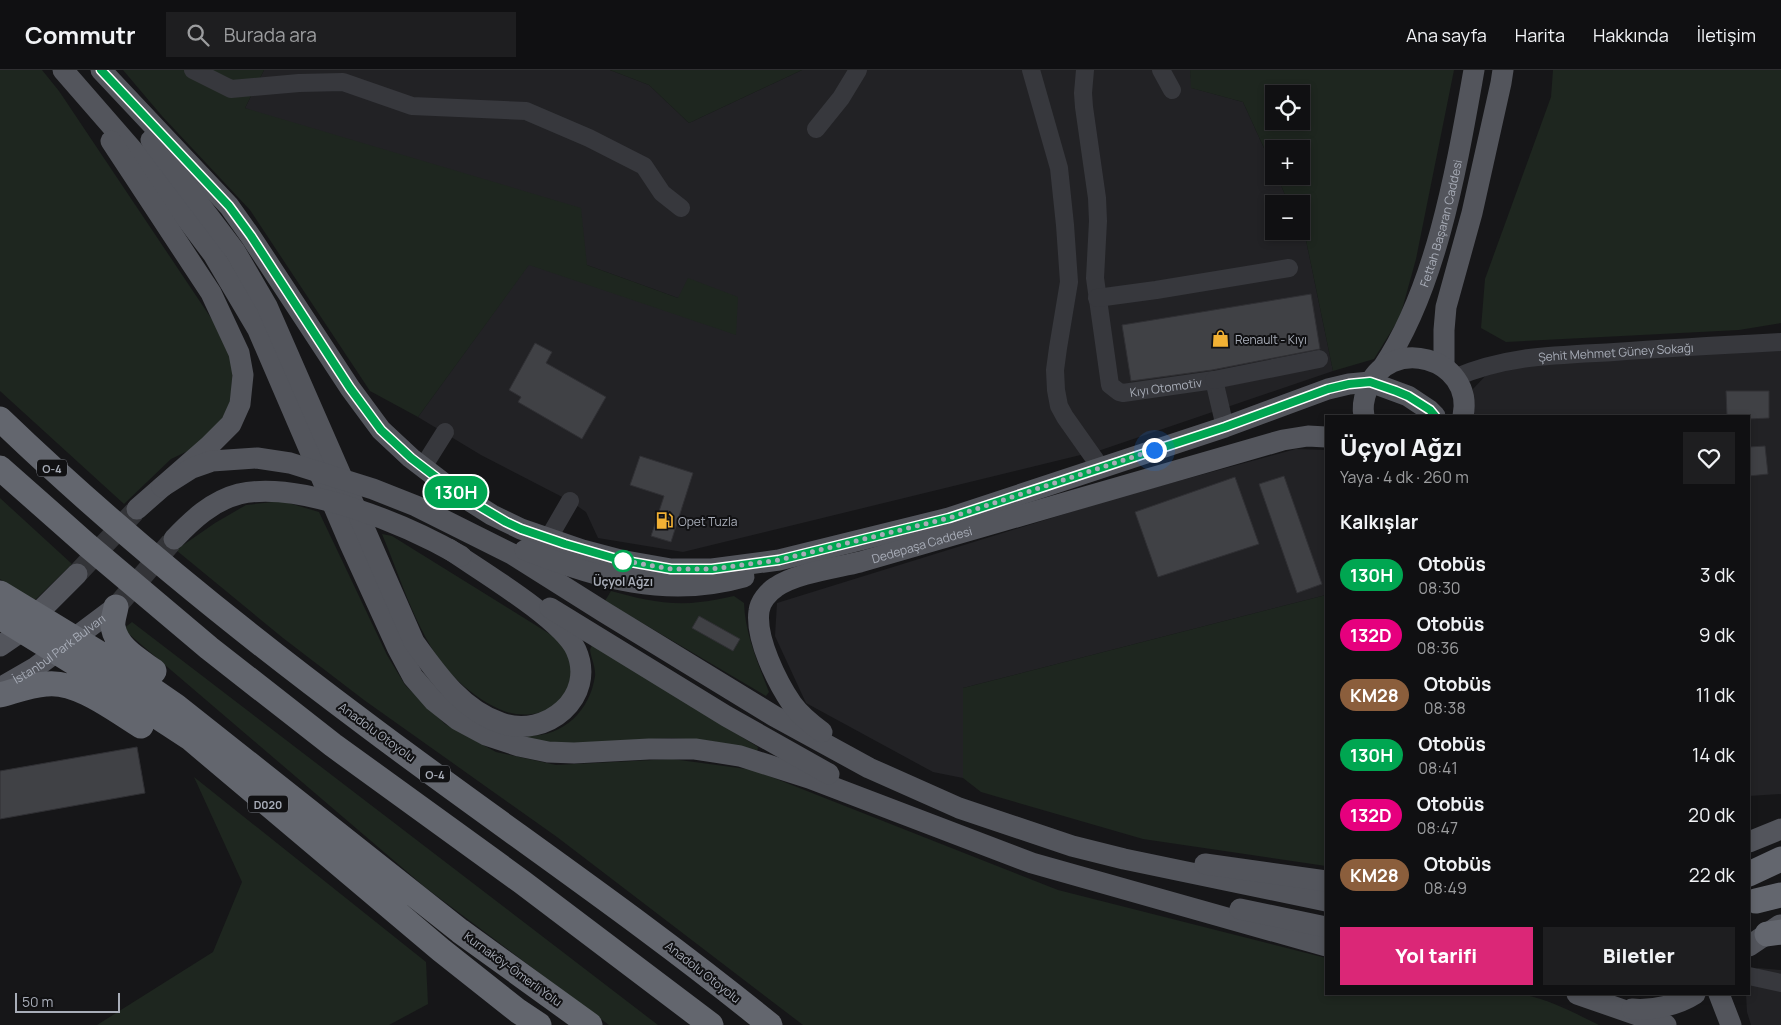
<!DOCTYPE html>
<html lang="tr">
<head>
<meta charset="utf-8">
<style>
	body { margin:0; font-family:Manrope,sans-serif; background:#1e1e20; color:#f1f3f6; height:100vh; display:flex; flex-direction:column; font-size:19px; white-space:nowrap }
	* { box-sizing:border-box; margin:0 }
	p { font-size:16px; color:#9c9d9f }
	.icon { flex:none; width:28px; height:28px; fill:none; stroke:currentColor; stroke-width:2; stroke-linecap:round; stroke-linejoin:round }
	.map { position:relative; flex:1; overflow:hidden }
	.panel { position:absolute; left:1325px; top:345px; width:425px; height:580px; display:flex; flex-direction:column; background:#101012; border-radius:0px; box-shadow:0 2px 8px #0003,0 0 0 1px #303032 }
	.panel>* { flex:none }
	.badge { padding:0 10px; border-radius:16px; font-size:18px; line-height:32px }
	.fabs { position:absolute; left:1265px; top:15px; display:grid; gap:10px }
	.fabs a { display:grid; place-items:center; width:45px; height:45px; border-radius:0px; background:#101012; box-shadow:0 2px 8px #0003,0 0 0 1px #303032; font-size:25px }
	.scale { position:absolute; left:15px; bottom:12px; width:105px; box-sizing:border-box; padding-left:5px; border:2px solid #a8adb8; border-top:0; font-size:14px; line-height:18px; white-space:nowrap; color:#a8adb8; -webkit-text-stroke:4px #111113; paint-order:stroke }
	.you { position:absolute; width:25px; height:25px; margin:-12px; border:4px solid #fff; border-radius:50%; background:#1a73e8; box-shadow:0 0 0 8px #1a73e833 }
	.map>.badge { position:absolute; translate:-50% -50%; box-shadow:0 0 0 2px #fff }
	h2 { padding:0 15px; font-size:19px; line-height:45px }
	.round { display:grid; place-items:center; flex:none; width:52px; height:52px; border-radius:0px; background:#1e1e20 }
	.summary { display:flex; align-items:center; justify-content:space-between; height:85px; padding:0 15px }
	h1 { font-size:24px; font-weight:800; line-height:38px }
	.button { display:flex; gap:10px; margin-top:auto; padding:10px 15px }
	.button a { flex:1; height:58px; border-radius:0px; background:#db2777; color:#fff; font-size:20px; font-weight:800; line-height:58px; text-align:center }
	.button a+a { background:#1e1e20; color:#f1f3f6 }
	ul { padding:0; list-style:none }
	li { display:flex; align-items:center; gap:15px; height:60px; padding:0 15px }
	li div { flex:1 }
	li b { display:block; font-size:19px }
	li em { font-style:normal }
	li .badge { min-width:55px; font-weight:700; text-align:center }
	header { display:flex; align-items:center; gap:30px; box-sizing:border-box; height:70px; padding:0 25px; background:#101012; border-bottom:1px solid #303032 }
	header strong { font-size:24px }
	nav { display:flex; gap:28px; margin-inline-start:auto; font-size:18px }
	.search { width:350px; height:45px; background:#1e1e20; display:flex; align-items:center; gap:12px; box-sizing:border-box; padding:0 18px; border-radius:0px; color:#9c9d9f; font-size:19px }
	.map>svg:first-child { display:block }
</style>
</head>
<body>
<header>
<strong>Commutr</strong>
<div class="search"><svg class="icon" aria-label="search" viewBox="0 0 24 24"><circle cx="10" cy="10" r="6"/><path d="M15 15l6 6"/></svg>Burada ara</div>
<nav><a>Ana sayfa</a><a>Harita</a><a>Hakkında</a><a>İletişim</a></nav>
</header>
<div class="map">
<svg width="1781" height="955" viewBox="0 0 1781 955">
	<rect width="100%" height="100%" fill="#161618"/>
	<!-- built -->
	<path fill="#222225" d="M264,0H610L649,15L689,53L802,0H1190L1192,18L1243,32L1274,100V106H1277L1289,134H1274V161H1301V160L1306,170L1333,301L1101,380L683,482L598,468L586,442L570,431L481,385L418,347L529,194L678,228L587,195L245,38Z
		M1781,278V724L1749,726V346H1472L1473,319L1490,301L1558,291Z
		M1296,379L1326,380V525L963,618V708L933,702L806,633L775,566L777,533L1116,428Z
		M1758,898L1781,900V955H1751L1747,942L1746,924H1749V902Z"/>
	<!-- green -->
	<path fill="#1e261f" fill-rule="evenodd" d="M0,0H42L59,21L213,251L234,287L229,346L192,379L171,389L124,434L0,321Z
		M123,0H264L245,38L581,138L587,195L678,228L688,208L738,227L736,265L529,195L418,347L370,321L250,140L162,46Z
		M610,0H802L689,53L649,15Z
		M1190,0H1454L1416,189L1400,247L1374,289L1333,301L1306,170L1301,160V134H1289L1277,106H1301V79H1274V100L1243,32L1191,18ZM1274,24H1301V51H1274Z
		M1553,0H1781V253L1739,260L1506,272L1481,258L1485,209L1551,27Z
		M0,428L72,494L34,531L0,509Z
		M282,431L319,442L387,585L405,615L445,654L496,682L556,695L672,689L754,700L1058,820L1326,888V924H1519C1547,928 1574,943 1599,955H803L557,767L364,630L283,568L176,480L215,453L246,435Z
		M382,464L392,466L561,571C565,580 572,590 574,599C575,602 573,607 572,610C567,642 526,652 499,639C483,632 466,619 453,606C419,571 401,509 382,464Z
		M611,521C639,529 670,536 700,532C711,531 723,528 734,526L744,533C745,564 758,593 769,622L766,626L605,531Z
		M1326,525V796L1143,769L981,722L963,708V618Z
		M132,552L658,955H609L426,818L123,559Z
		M592,575L758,677L757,682L711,671L672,668L559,674L528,670L527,666C563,667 590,641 595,606C596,598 591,588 590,580Z
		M194,707L426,892L428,934L389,955H97L213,882L242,812Z"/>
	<!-- building -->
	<path fill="#404145" stroke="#303034" d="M1311,224L1320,279L1212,300L1131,311L1122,255Z
		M535,273L552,282L546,293L606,327L582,369L518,332L521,327L509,320Z
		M1726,321H1769V348L1749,349V346H1727Z
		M1765,376L1768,404L1749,406V377Z
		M640,386L693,403L671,472L651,466L664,426L630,415Z
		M1284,406L1322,514L1297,523L1259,414Z
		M1235,407L1259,474L1158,507L1135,442Z
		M699,546L740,569L733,581L692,558Z
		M137,677L145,723L0,749V701Z"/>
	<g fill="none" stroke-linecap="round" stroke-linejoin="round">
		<!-- major-tunnel -->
		<path stroke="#333438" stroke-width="21" stroke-dasharray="21 11" stroke-linecap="butt" d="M77,504L137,439
			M116,537L174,469"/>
		<!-- minor -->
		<g stroke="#37383d" stroke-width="18">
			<path d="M193,0L231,19L299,13L343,12L412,36L526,41L589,68L644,96L662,123L681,138"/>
			<path d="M1031,0L1059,98L1065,155L1069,212L1058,278L1055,300L1056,320L1059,336L1065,347L1101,398"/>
			<path id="s1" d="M1085,0L1083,23L1084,37L1097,128L1098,151L1095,208L1110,315L1119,322L1123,323L1214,310L1225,357"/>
			<path d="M1161,0L1172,20"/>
			<path d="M816,59L841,28L858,0"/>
			<path d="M1097,228L1156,220L1289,198"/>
			<path id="s2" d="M1454,308C1507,285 1558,285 1614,282C1670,278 1725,275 1781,272"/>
			<path d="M1214,310L1319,289"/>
			<path d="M423,397L445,362"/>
			<path d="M548,469L570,431"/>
			<path d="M1749,906L1781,913"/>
		</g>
		<!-- major -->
		<g stroke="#53555c" stroke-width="21">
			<path d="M63,0L150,100L213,184L258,260L350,474L397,577L413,607L434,631L458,650L486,665L519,676L548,682L574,683L649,679H695L740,686L809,708L1032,793L1326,876"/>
			<path d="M101,0L229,136L251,167L350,318L381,360L411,388L454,421L492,445L521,459L582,480L620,490L671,499H712L779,490L949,448L1225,357L1328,319L1349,314L1370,312L1408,326L1429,340L1435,346"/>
			<path d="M151,70L235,181L267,236L414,572C437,604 462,640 501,653C546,669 597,627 576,580C562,549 479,500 449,479"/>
			<path d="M111,71L211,223L239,283L243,305L240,334L231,354L209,376L137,439"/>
			<path id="s3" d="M1383,297C1437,217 1457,95 1474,0"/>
			<path d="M1444,297V260L1446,237L1472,143L1501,13L1503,0"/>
			<path d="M1364,346C1362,337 1364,328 1367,320C1388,263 1475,288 1463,346"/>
			<path d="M162,417L192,398L212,391L257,388L290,393L373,419L416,436L512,484L604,542L774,646L869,698L959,738L1072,776L1124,789L1326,831"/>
			<path d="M174,469C192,450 212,431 239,424C301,410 407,455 461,486"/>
			<path d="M525,480C597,508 667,529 744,507"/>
			<path d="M550,538L726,646L829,704"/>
			<path d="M0,576L16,565L77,504"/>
			<path id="s4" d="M0,618L36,597L116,537"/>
			<path id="s5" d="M822,662C811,654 800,645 792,634C777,612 755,568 759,541C760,532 768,522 776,517C796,503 836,498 860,492L1283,370L1308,366L1326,367"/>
			<path d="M1749,772L1781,759"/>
			<path d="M1205,794L1326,811"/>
			<path d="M1240,839L1326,857"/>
			<path d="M1749,876L1780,855"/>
			<path d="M1577,924L1666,955"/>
			<path d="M1719,924L1731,955"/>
			<path d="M1632,939C1652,941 1678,935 1695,924"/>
		</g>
		<!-- highway -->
		<path stroke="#63666e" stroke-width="25" d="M0,349C113,458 237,558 363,652C498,754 639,848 770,955
			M0,398L87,475L209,578L333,675L522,812L711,955
			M0,523L102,585L176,636L460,861L590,955
			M116,537C115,543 112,551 113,557C117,578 137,589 154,601
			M0,547L86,600L190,668L441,880L518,941L539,955
			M0,625C15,621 31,615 46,614C77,610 115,640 141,656
			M1749,804L1781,789
			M1756,831L1781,825
			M1767,864L1781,862"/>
	</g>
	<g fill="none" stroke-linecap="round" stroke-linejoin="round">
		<defs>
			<path id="line" d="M101,0L229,136L251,166L350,318L381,360L411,388L454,421L506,452L521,459L565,474L620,490L671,499H712L779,490L949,448L1225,357L1328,319L1349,314L1370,312L1396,321L1408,326L1430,340L1435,346"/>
		</defs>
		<!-- line casing -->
		<use href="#line" stroke="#fff" stroke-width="11"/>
		<!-- line -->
		<use href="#line" stroke="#00a651" stroke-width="8"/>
		<!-- walk -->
		<path stroke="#a8adb8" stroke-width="5" stroke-dasharray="0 9" d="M623,491L620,490L671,499H712L779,490L949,448L1154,380"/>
	</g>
	<!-- icons -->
	<defs>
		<symbol id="shop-bare" viewBox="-9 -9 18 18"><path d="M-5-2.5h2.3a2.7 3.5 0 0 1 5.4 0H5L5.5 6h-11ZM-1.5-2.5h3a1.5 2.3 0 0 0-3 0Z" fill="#f2b134" stroke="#111113" stroke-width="2.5" paint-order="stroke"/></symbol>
		<symbol id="fuel-bare" viewBox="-9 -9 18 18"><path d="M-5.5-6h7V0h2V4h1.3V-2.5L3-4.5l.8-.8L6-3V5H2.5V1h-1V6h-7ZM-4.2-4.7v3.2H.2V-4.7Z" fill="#f2b134" stroke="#111113" stroke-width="2.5" paint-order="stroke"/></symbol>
	</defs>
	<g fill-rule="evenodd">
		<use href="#shop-bare" x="1208" y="256" width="25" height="25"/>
		<use href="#fuel-bare" x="652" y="438" width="25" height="25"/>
	</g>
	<!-- markers -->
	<circle fill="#fff" stroke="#00a651" stroke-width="2.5" cx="623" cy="491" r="10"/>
	<g text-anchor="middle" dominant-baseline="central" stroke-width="4" stroke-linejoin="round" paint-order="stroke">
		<!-- shield labels -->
		<g fill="#111113" stroke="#7b7e86" stroke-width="1">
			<rect x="37" y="389.5" width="30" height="17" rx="4"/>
			<rect x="420" y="695.5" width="30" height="17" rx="4"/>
			<rect x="248" y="725.5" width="40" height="17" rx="4"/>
		</g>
		<g font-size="11" font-weight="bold" fill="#a8adb8">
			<text x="52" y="398">O-4</text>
			<text x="435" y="704">O-4</text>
			<text x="268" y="734">D020</text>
		</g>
		<!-- street labels -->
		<g font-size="12" fill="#a8adb8" stroke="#111113">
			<text stroke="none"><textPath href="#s3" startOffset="156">Fettah Başaran Caddesi</textPath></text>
			<text stroke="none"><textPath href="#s2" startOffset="165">Şehit Mehmet Güney Sokağı</textPath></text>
			<text stroke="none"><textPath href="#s1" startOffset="376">Kıyı Otomotiv</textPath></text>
			<text stroke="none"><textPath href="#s5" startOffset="324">Dedepaşa Caddesi</textPath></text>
			<text stroke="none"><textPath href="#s4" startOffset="71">İstanbul Park Bulvarı</textPath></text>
			<text transform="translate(377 662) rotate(36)">Anadolu Otoyolu</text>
			<text transform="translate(513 899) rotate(36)">Kurnaköy-Ömerli Yolu</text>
			<text transform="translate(703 902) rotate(38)">Anadolu Otoyolu</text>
		</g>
		<!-- poi labels -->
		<g font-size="12" fill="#a8adb8" stroke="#111113" text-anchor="start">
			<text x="1235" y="269">Renault - Kıyı</text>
			<text x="678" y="451">Opet Tuzla</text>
		</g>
		<!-- stop labels -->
		<g font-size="12" font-weight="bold" fill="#a8adb8" stroke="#111113">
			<text x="623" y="511">Üçyol Ağzı</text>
		</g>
	</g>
</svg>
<div class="fabs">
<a><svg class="icon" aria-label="locate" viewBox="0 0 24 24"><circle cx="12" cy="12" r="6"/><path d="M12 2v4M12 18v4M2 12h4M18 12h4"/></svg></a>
<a>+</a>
<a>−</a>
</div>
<div class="scale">50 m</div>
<div class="you" style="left:1154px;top:380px"></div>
<b class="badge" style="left:456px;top:422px;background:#00a651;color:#fff">130H</b>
<section class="panel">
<div class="summary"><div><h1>Üçyol Ağzı</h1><p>Yaya · 4 dk · 260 m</p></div><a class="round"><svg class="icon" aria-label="heart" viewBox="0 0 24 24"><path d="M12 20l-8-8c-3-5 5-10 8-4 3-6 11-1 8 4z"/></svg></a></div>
<h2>Kalkışlar</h2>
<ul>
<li><span class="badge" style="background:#00a651;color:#fff">130H</span><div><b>Otobüs</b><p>08:30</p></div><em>3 dk</em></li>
<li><span class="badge" style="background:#e6007e;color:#fff">132D</span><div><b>Otobüs</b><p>08:36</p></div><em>9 dk</em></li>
<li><span class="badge" style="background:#8b5e3c;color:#fff">KM28</span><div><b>Otobüs</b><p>08:38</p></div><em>11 dk</em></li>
<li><span class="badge" style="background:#00a651;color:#fff">130H</span><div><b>Otobüs</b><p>08:41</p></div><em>14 dk</em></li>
<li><span class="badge" style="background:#e6007e;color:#fff">132D</span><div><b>Otobüs</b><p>08:47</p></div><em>20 dk</em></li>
<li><span class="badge" style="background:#8b5e3c;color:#fff">KM28</span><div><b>Otobüs</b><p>08:49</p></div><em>22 dk</em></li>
</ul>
<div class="button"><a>Yol tarifi</a><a>Biletler</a></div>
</section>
</div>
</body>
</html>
